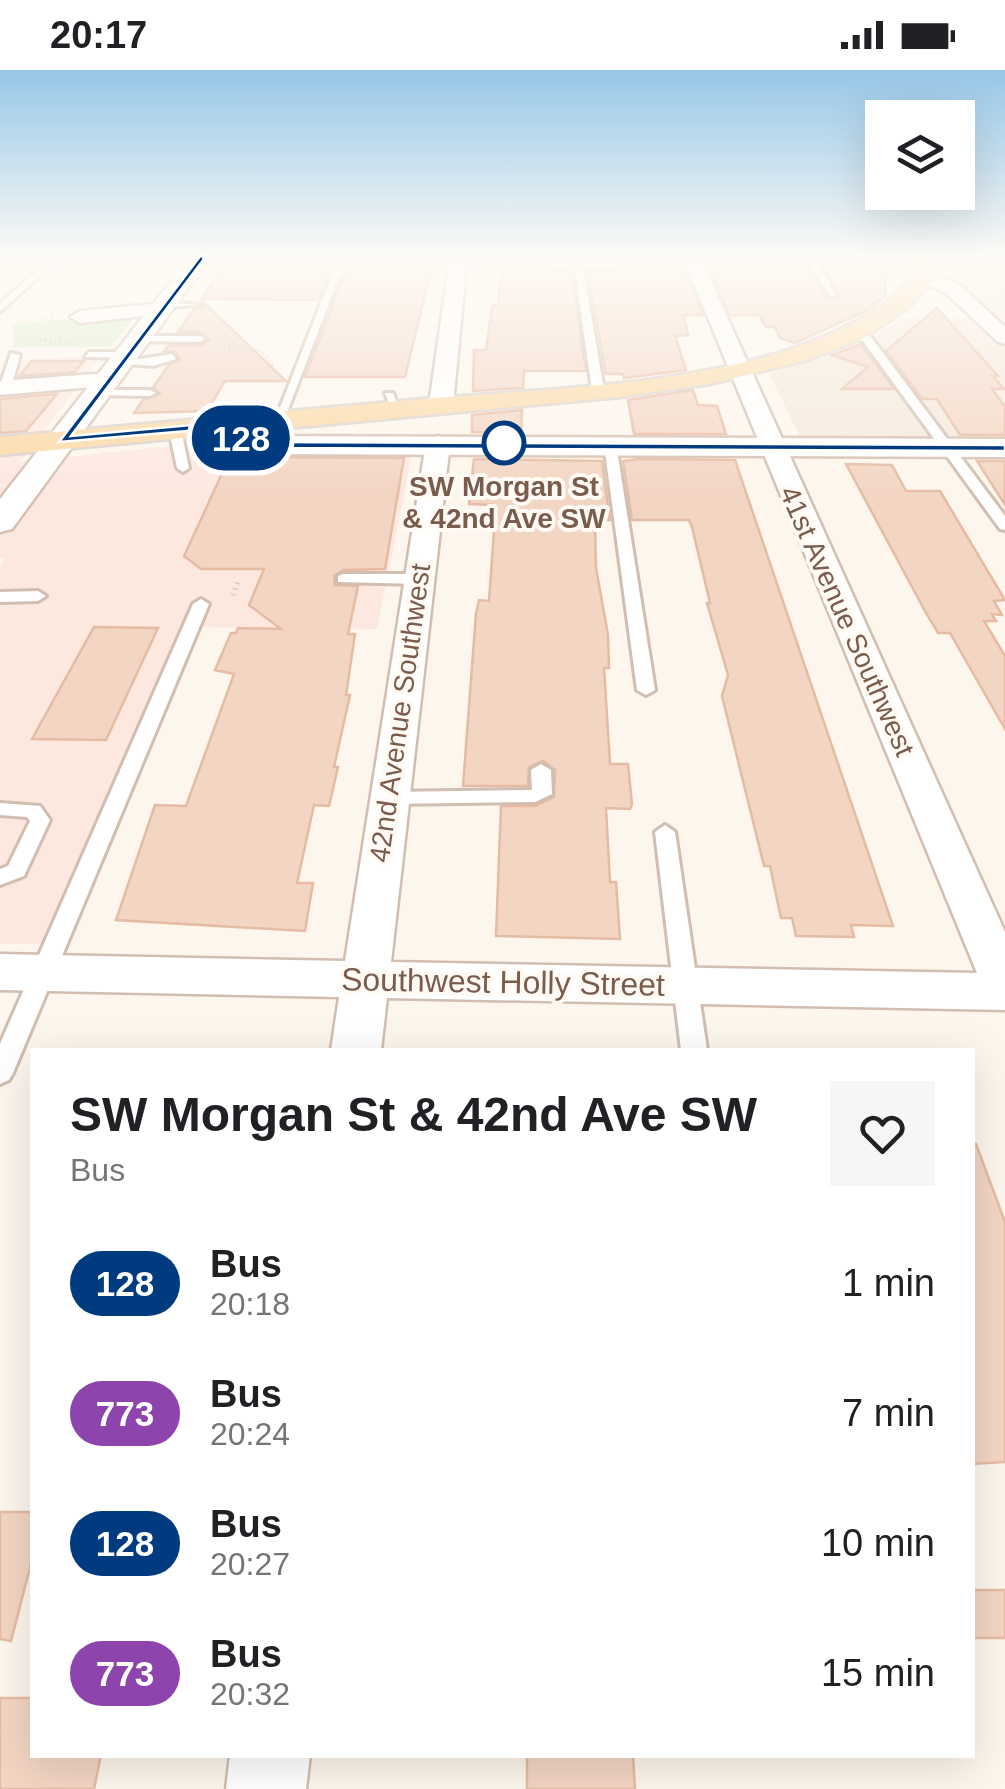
<!DOCTYPE html>
<html lang="en">
<head>
<meta charset="utf-8">
<style>
	body { margin:0; font-family:Arial,sans-serif; background:#f6f6f6; color:#202124; height:100vh; display:flex; flex-direction:column; font-size:38px; white-space:nowrap }
	* { box-sizing:border-box; margin:0 }
	p { font-size:32px; color:#757577 }
	.icon { flex:none; width:55px; height:55px; fill:none; stroke:currentColor; stroke-width:2; stroke-linecap:round; stroke-linejoin:round }
	.map { position:relative; flex:1; overflow:hidden }
	.panel { position:absolute; left:30px; top:978px; width:945px; height:710px; display:flex; flex-direction:column; background:#fff; border-radius:0px; box-shadow:0 10px 40px #0002 }
	.panel>* { flex:none }
	.badge { padding:0 20px; border-radius:32px; font-size:35px; line-height:65px }
	.controls { position:absolute; left:865px; top:30px; display:grid; gap:20px }
	.controls a { display:grid; place-items:center; width:110px; height:110px; border-radius:0px; background:#fff; box-shadow:0 10px 40px #0002; font-size:50px }
	.map>.badge { position:absolute; translate:-50% -50%; box-shadow:0 0 0 5px #fff }
	.round { display:grid; place-items:center; flex:none; width:105px; height:105px; border-radius:0px; background:#f6f6f6 }
	.overview { display:flex; align-items:center; justify-content:space-between; height:170px; padding:0 40px }
	h1 { font-size:48px; font-weight:700; line-height:75px }
	ul { padding:0; list-style:none }
	li { display:flex; align-items:center; gap:30px; height:130px; padding:0 40px }
	li div { flex:1 }
	li b { display:block; font-size:38px }
	li em { font-style:normal }
	li .badge { min-width:110px; font-weight:700; text-align:center }
	.status { display:flex; justify-content:space-between; align-items:center; height:70px; padding:0 50px; background:#fff; direction:ltr }
	.status svg { height:28px; fill:currentColor }
	.map>svg:first-child { display:block }
</style>
</head>
<body>
<div class="status"><b>20:17</b><svg viewBox="0 0 49 12"><path d="M0 12V9h3v3zM5 12V6h3v6zM10 12V3h3v9zM15 12V0h3v12zM26 1h20v11H26zM47 4h2v5h-2z"/></svg></div>
<div class="map">
<svg width="1005" height="1719" viewBox="0 0 1005 1719">
	<rect width="100%" height="100%" fill="#fdf6ec"/>
	<!-- residential -->
	<path fill="#f5e8da" d="M956,189L1005,190V369L800,367L769,303L850,280L904,248L991,249L942,193Z"/>
	<!-- commercial -->
	<path fill="#fde8e0" d="M103,285L19,392L226,370L412,385L377,559L191,557L57,874H0V496L5,489L0,488V304L6,291Z"/>
	<!-- green -->
	<path fill="#d8ecc9" d="M122,244L135,247L111,277H13V254Z"/>
	<!-- building -->
	<path fill="#f3d5c3" stroke="#e6bba3" stroke-width="2.5" d="M229,189L265,190H334L318,230L201,229Z
		M350,190L433,192L405,307H305Z
		M503,191H549L550,200H571L586,301H524L523,318L473,321L474,280H486L492,237L498,232Z
		M621,191L682,194L703,245H684L688,265L675,266L686,300L624,308L623,304H606L587,200H623Z
		M887,193L885,226L866,241L795,273L780,268L775,257H766L759,245H730L707,194H805L827,228L836,230L839,224L822,194Z
		M200,229L286,311H225L207,341L134,343L143,330L160,324L153,317L169,295L180,290L175,282L164,281L169,275L200,276L209,270L200,262H178L194,239L203,238Z
		M937,238L998,306H993L1004,319H992L1005,337V365H960L937,329H922L886,281Z
		M861,274L894,319H842L868,297L832,285Z
		M32,291H84L75,302L19,306Z
		M693,320L698,335L717,336L726,364H634L628,330Z
		M57,324L26,361L0,363V329Z
		M522,340L521,363L472,362V345Z
		M264,387L404,388L385,499L343,500L334,506L335,515L358,516L348,564H355L346,625H350L334,697H338L329,736L314,735L297,813H313L305,861L116,850L155,735L186,736L234,604L215,600L231,563H236L238,558L281,559L249,535L264,499H201L184,486L226,395H261Z
		M474,389L602,391L610,450H595L596,498L608,565L609,598H604L610,694H628L632,734L630,739L606,738L610,812H616L620,869L496,866L501,736H535L554,727L555,700L543,691L529,697L528,716H463L476,544L479,530L489,531L494,460H491L493,435L469,434Z
		M639,389L735,390L893,856L851,855L854,867L796,866L792,848H781L770,796H764L722,626L728,605L707,533H710L692,457L689,450H632L623,391Z
		M977,391H1005V435Z
		M846,394L892,395L906,421H940L1005,530L994,531L1002,545L992,544L996,551H984L1005,586V659L950,563H938L926,543Z
		M94,557L158,558L106,670L32,669Z
		M972,1074H976L1005,1152V1392L972,1394Z
		M0,1442H32V1490L11,1571L0,1569Z
		M972,1520H1005V1568H972Z
		M0,1628H32V1685H101L94,1719H0Z
		M527,1685H633L635,1719H527Z"/>
	<g fill="none" stroke-linecap="round" stroke-linejoin="round">
		<defs>
			<path id="lane" d="M51,187H60L0,242V234Z
				M339,187H347L284,350L274,353Z
				M573,187H581L604,320L598,323L592,320Z
				M805,187H814L836,226H830Z
				M165,232L200,235L162,237Z
				M851,261L871,267L1005,446V460L1000,459L863,271L847,266Z
				M139,266H200L205,269L200,272L135,271Z
				M89,282H127L132,285L127,288L85,287Z
				M11,283L20,285L11,318L5,321L0,316Z
				M172,284L176,289L153,296L115,293Z
				M98,320H150L156,323L150,326L94,325Z
				M385,323H393L400,341H392Z
				M229,333L235,336L237,357L227,354L223,336Z
				M175,356L181,360L189,398L183,402L177,398L169,360Z
				M610,370L616,374L655,620L646,625L637,620L604,374Z
				M343,504H419L427,509L419,514L338,512V506Z
				M0,522L38,521L46,526L38,531L0,532Z
				M201,529L209,534L13,1003L9,1010L0,1014V974L193,534Z
				M541,694L551,700L552,724L535,732L388,734L378,728L388,722L532,720L531,700Z
				M0,733L40,736L50,750L24,806L0,815V799L8,796L30,751L27,747L0,745Z
				M665,755L675,762L707,980H681L655,762Z"/>
			<path id="street" d="M450,187H467L453,335L441,342L429,335Z
				M683,187H700L1005,862V940L387,928L381,980H331L339,927L0,920V884L345,891L426,373L438,366L450,373L391,892L977,903Z
				M926,202L960,215L1005,257V274L998,272L946,223L920,211V203Z
				M163,233L170,235V243L80,253L70,247L80,241Z
				M107,303L115,305L118,310L115,315L0,325V311Z
				M230,1685H310L306,1719H226Z"/>
			<path id="secondary" d="M190,187H211L12,459L0,462V429Z
				M224,346L253,363L267,366L1005,369V387L267,384C243,379 225,375 209,355L214,349Z"/>
			<path id="primary" d="M912,187H933L937,207L906,240L862,269L808,290L710,314L620,327L0,385V367C134,355 267,343 401,331C550,316 808,321 915,206Z"/>
		</defs>
		<!-- lane casing -->
		<use href="#lane" stroke="#d1beb0" stroke-width="6"/>
		<!-- street casing -->
		<use href="#street" stroke="#d1beb0" stroke-width="5"/>
		<!-- secondary casing -->
		<use href="#secondary" stroke="#d6c0b0" stroke-width="5"/>
		<!-- primary casing -->
		<use href="#primary" stroke="#dad1cd" stroke-width="5"/>
		<!-- path-far1 -->
		<path stroke="#d9b8a5" stroke-width="2.5" stroke-dasharray="1 4" stroke-linecap="butt" d="M21,251L54,248
			M35,270L72,273
			M224,277L261,281L273,296"/>
		<!-- path -->
		<path stroke="#d9b8a5" stroke-width="5" stroke-dasharray="1 5" stroke-linecap="butt" d="M233,525L238,512"/>
		<!-- lane -->
		<use href="#lane" fill="#fff" fill-rule="evenodd"/>
		<!-- street -->
		<use href="#street" fill="#fff" fill-rule="evenodd"/>
		<!-- secondary -->
		<use href="#secondary" fill="#fff" fill-rule="evenodd"/>
		<!-- primary -->
		<use href="#primary" fill="#fbd9a5" fill-rule="evenodd"/>
	</g>
	<!-- sky -->
	<linearGradient id="sky" x2="0" y2="1"><stop stop-color="#97c7e8"/><stop offset="0.44" stop-color="#fefbf6"/><stop offset="1" stop-color="#fefbf6" stop-opacity="0"/></linearGradient>
	<rect width="1005" height="428" fill="url(#sky)"/>
	<!-- line -->
	<path fill="#003b80" stroke="#fff" stroke-width="2.5" d="M201,185L204,189L71,366L224,352L246,367L267,372L1005,375V381L267,378L239,372L222,358L59,372Z"/>
	<!-- markers -->
	<circle fill="#fff" stroke="#003b80" stroke-width="5" cx="504" cy="373" r="20"/>
	<g text-anchor="middle" dominant-baseline="central" stroke-width="8" stroke-linejoin="round" paint-order="stroke">
		<!-- far-stop labels -->
		<g font-size="28" font-weight="bold" fill="#7a5c4d" stroke="#fffaf3">
			<text x="504" y="416">SW Morgan St<tspan x="504" dy="32">&amp; 42nd Ave SW</tspan></text>
		</g>
		<!-- far-street labels -->
		<g font-size="28" fill="#7a5c4d" stroke="#fffaf3">
			<text transform="translate(847 551) rotate(66)">41st Avenue Southwest</text>
			<text transform="translate(400 643) rotate(-82)">42nd Avenue Southwest</text>
		</g>
		<!-- street labels -->
		<g font-size="32" fill="#7a5c4d" stroke="#fffaf3">
			<text transform="translate(503 912) rotate(1)">Southwest Holly Street</text>
		</g>
	</g>
</svg>
<div class="controls">
<a><svg class="icon" aria-label="layers" viewBox="0 0 24 24"><path d="M12 4l9 5-9 5-9-5zM3 14l9 5 9-5"/></svg></a>
</div>
<b class="badge" style="left:241px;top:368px;background:#003b80;color:#fff">128</b>
<section class="panel">
<div class="overview"><div><h1>SW Morgan St &amp; 42nd Ave SW</h1><p>Bus</p></div><a class="round"><svg class="icon" aria-label="heart" viewBox="0 0 24 24"><path d="M12 20l-8-8c-3-5 5-10 8-4 3-6 11-1 8 4z"/></svg></a></div>
<ul>
<li><span class="badge" style="background:#003b80;color:#fff">128</span><div><b>Bus</b><p>20:18</p></div><em>1 min</em></li>
<li><span class="badge" style="background:#8e44ad;color:#fff">773</span><div><b>Bus</b><p>20:24</p></div><em>7 min</em></li>
<li><span class="badge" style="background:#003b80;color:#fff">128</span><div><b>Bus</b><p>20:27</p></div><em>10 min</em></li>
<li><span class="badge" style="background:#8e44ad;color:#fff">773</span><div><b>Bus</b><p>20:32</p></div><em>15 min</em></li>
</ul>
</section>
</div>
</body>
</html>
